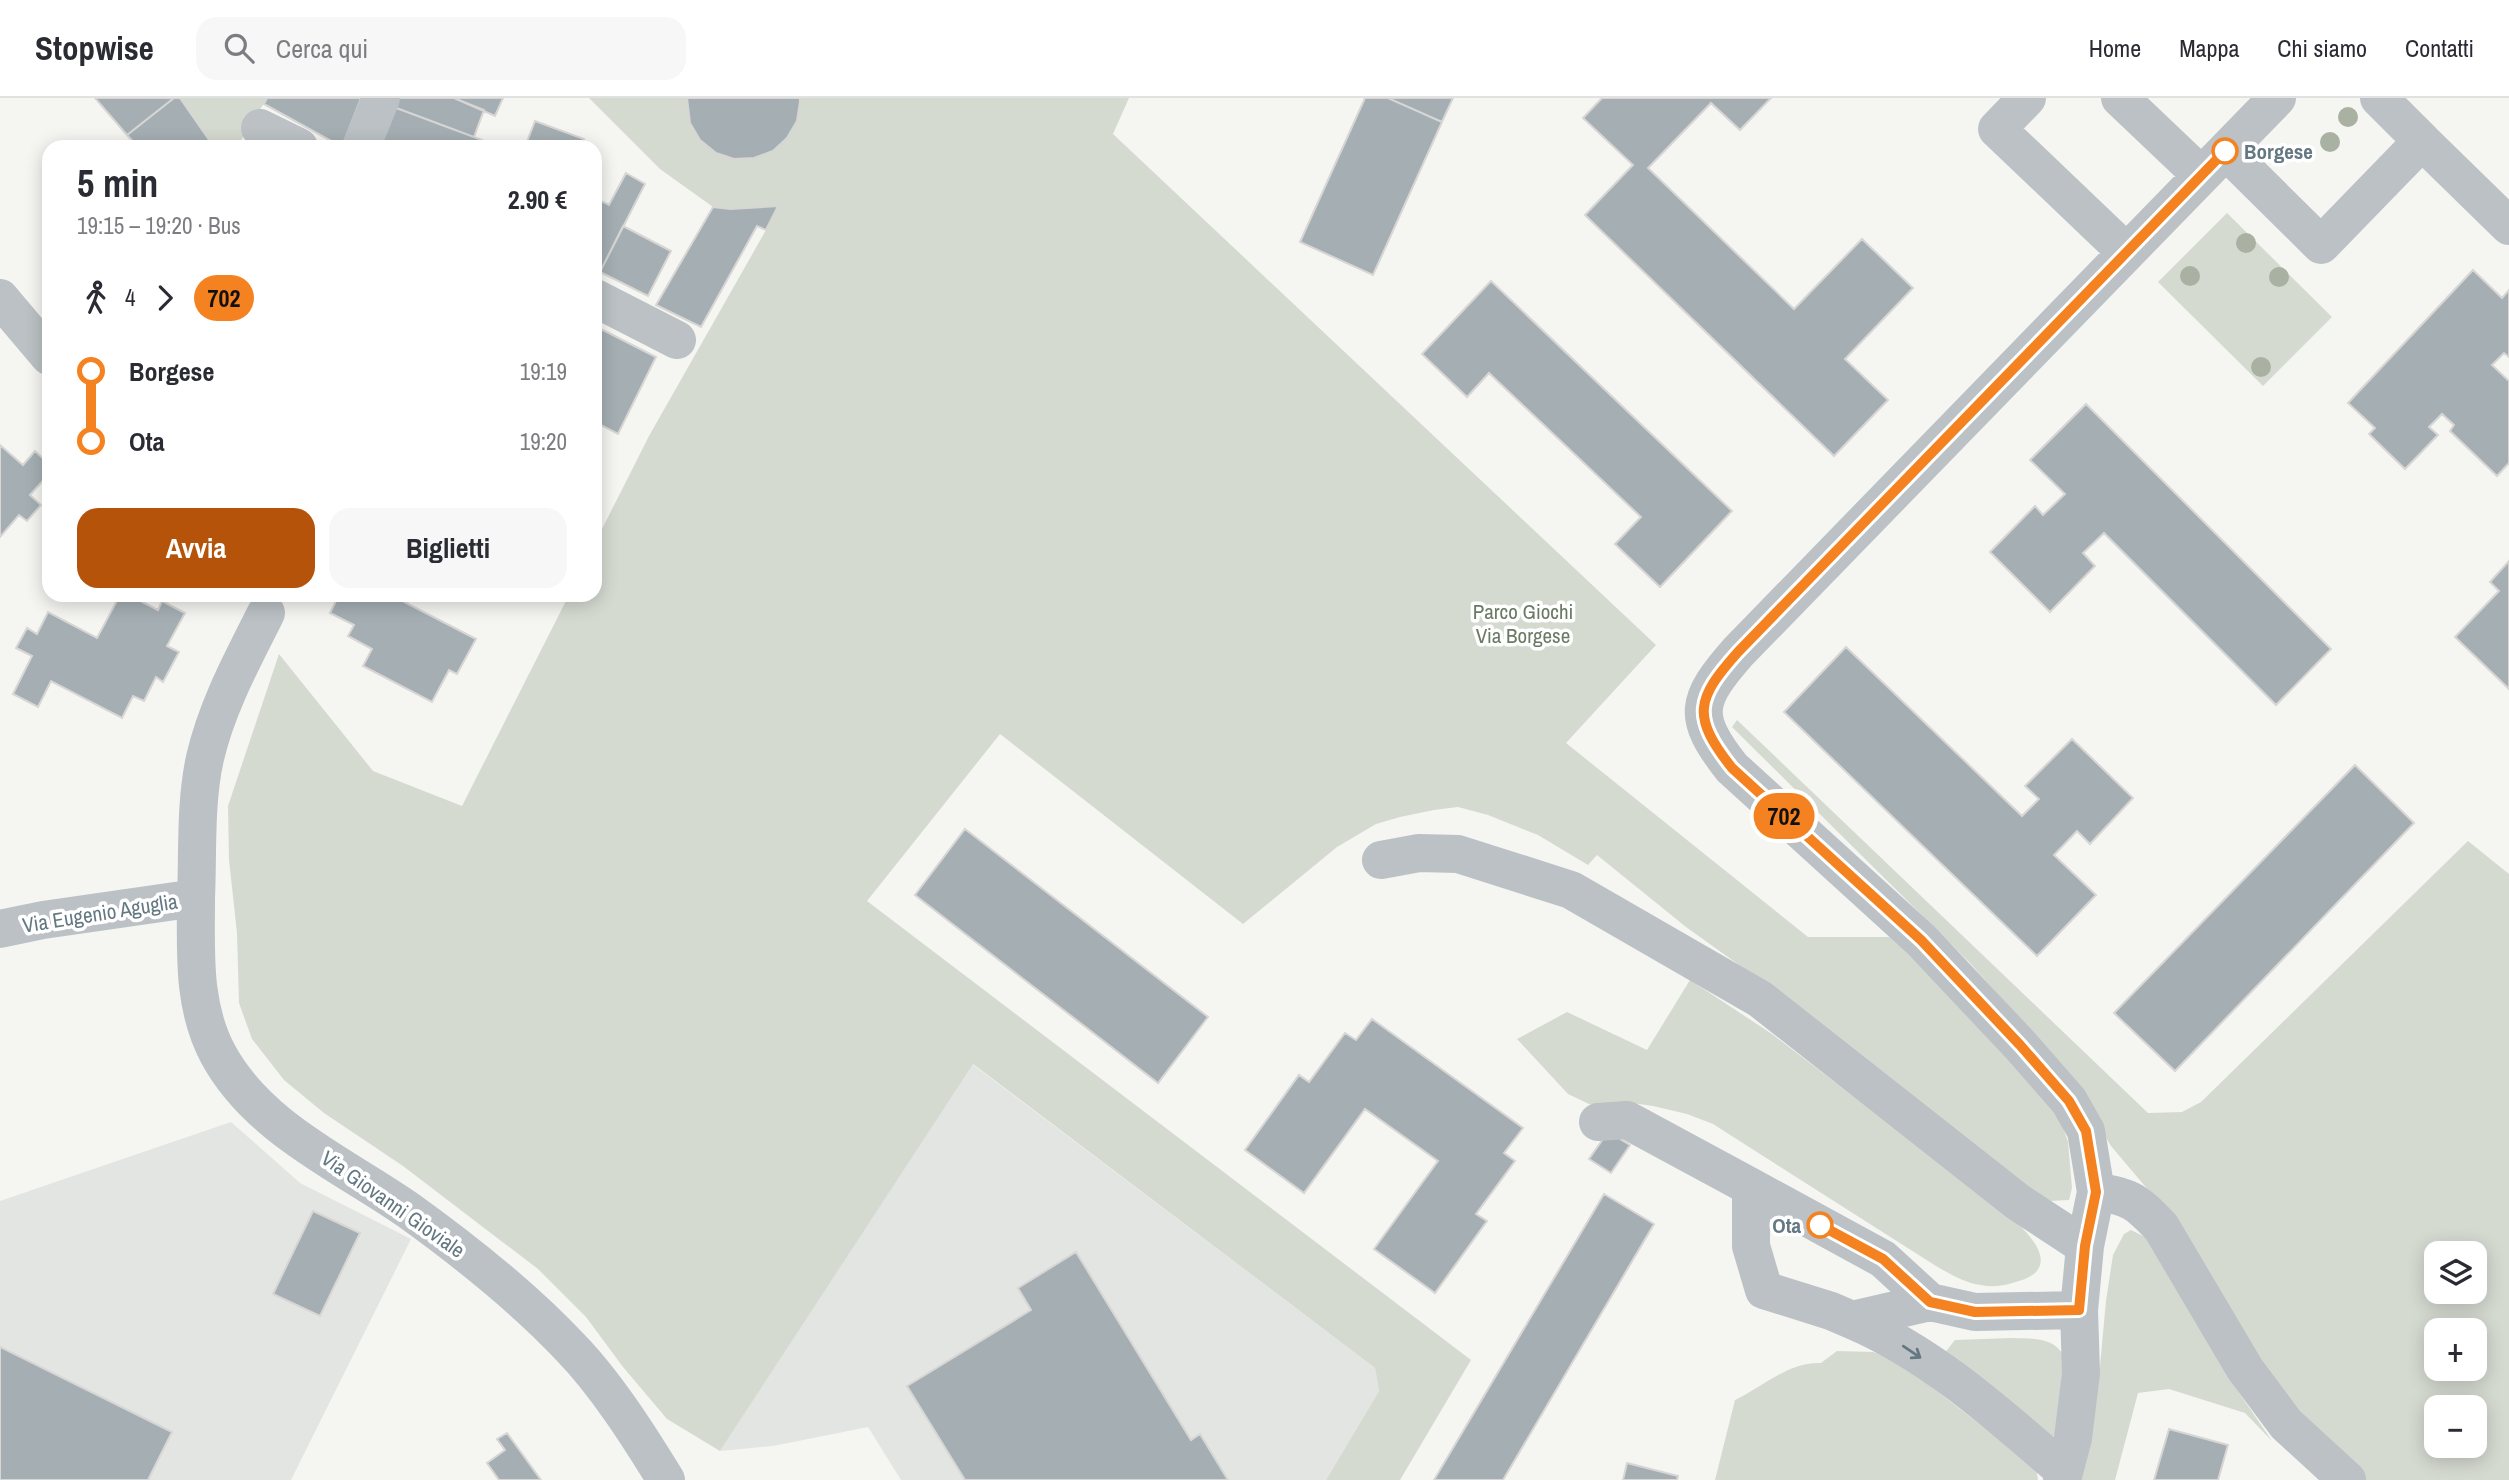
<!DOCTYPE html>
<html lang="it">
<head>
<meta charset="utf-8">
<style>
	body { margin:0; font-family:"Archivo Narrow",sans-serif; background:#f7f7f7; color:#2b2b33; height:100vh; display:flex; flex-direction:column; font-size:26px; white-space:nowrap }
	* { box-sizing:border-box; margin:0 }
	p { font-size:23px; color:#7c7c81 }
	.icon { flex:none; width:38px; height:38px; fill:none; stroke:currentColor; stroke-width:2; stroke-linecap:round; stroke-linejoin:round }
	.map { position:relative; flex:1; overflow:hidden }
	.panel { position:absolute; left:42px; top:42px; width:560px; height:462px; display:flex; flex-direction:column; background:#fff; border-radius:21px; box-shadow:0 4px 18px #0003 }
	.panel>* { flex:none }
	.badge { padding:0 14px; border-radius:23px; font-size:24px; line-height:46px }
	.buttons { position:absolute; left:2424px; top:1143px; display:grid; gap:14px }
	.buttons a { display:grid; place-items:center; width:63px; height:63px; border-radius:14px; background:#fff; box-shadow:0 4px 18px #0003; font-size:35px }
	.map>.badge { position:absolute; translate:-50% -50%; box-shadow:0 0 0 4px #fff }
	.legs { display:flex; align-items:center; gap:10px; height:77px; padding:0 35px; font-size:23px }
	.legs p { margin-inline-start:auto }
	.headline { display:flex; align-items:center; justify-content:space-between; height:119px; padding:0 35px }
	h1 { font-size:38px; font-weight:800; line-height:52px }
	.button { display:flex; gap:14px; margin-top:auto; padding:14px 35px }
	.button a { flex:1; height:80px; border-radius:21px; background:#b45309; color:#fff; font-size:28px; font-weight:800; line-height:80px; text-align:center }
	.button a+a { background:#f7f7f7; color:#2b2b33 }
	ul { padding:0 35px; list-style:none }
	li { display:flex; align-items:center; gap:24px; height:70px; font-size:26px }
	li i { display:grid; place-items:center; width:10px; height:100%; margin:0 9px; background:currentColor }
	li i::after { content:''; width:18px; height:18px; margin:-9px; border:5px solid; border-radius:50%; background:#fff }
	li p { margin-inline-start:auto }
	li:first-child i { background:linear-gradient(#0000 50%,currentColor 0) }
	li:last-child i { background:linear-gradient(currentColor 50%,#0000 0) }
	header { display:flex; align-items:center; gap:42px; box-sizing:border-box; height:98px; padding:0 35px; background:#fff; border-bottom:2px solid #e1e1e2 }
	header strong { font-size:33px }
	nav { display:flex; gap:38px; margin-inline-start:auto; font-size:24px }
	.search { width:490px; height:63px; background:#f7f7f7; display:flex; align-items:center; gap:18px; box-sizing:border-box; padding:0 24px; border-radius:21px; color:#7c7c81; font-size:26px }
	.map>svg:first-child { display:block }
</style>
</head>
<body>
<header>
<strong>Stopwise</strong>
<div class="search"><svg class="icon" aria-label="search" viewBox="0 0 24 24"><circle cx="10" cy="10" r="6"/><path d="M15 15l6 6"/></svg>Cerca qui</div>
<nav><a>Home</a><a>Mappa</a><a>Chi siamo</a><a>Contatti</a></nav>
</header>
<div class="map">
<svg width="2509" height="1382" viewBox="0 0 2509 1382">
	<rect width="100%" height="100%" fill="#f5f5f2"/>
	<!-- built -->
	<path fill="#e3e5e3" d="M972,966L1375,1270L1379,1293L1326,1382H901L868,1329L773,1348L720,1353Z
		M231,1024L300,1085L411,1141L291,1382H0V1103Z"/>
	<!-- green -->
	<path fill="#d5dad1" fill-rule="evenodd" d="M180,0H267L237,49H214Z
		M589,0H1129L1113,36L1656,547L1566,645L1808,839H1892L2036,985L2061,1024L2068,1044L2072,1090L2069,1102L2049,1103L1998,1070L1767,887L1686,829L1597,757L1588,767L1538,737L1488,717L1458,709L1434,712L1400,719L1376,726L1337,749L1243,826L1000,636L867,803L1471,1262L1400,1382H1326L1379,1293L1375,1270L973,966L720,1353L667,1321L623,1269L586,1219L538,1171L403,1068L324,1015L284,982L252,941L239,905L237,835L229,762L228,708L279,556L373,673L462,708L569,497H595V445L649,338L766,132L778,108L730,111L713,109L660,71Z
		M2227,115L2332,219L2263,288L2158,184Z
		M1737,622L2148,1015L2182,1014L2201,1004L2468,743L2509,776V1382H2366L2351,1370L2308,1324L2270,1278L2171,1119L2111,1048L2066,973L1969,864L1732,629ZM2436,1155H2474V1194H2436ZM2436,1232H2474V1270H2436ZM2436,1309H2474V1348H2436Z
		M1690,882L1772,936L2014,1122C2034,1140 2060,1171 2019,1183C2007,1187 1994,1190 1981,1187C1965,1185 1950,1176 1936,1168L1713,1026L1687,1016L1653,1008L1625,1004L1610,1008L1589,1006L1568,996L1517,941L1567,914L1647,952Z
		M2131,1132L2145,1139L2233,1286L2272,1343L2245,1315L2169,1291L2138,1295L2115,1382H2081L2098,1290L2106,1203L2113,1157L2124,1136Z
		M2011,1240C2032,1241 2053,1238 2064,1258L2055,1337L2049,1341L1943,1257L1955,1242Z
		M1837,1253L1873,1254L1897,1262L2036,1370L2038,1382H1715L1735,1302C1762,1289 1790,1263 1821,1265Z"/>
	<!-- building -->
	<path fill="#a5afb3" stroke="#d7d6d4" stroke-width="2" d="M95,0H174L127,37Z
		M174,0H180L214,49H138L127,37Z
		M267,0H361L342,49L264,6Z
		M394,0H454L484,12L474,39L391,8Z
		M454,0H503L495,18Z
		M687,0H800V4L797,23L787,40L773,53L754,60L734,61L716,55L700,42L690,25Z
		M1365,0H1388L1442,24L1373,177L1300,144Z
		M1388,0H1453L1442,24Z
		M1602,0H1771L1740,32L1711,5L1648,70L1794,211L1862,141L1913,190L1845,261L1888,302L1834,358L1585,117L1633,67L1583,20Z
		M391,8L482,42L478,49H374Z
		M535,23L584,41L581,49H525Z
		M626,75L645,86L600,174L595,171V100L609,107Z
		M778,108L766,132L757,128L701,229L656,207L713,109L730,111Z
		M623,128L671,153L648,198L600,174Z
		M2473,172L2502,200L2509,192V259L2504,255L2492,267L2509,283V365L2497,378L2450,333L2454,327L2442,316L2429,329L2438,337L2405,371L2369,336L2375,330L2348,305Z
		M1491,183L1732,413L1660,489L1615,446L1641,419L1489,275L1467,299L1422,256Z
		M595,228L656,259L618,336L595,324Z
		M2086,306L2331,551L2276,607L2104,435L2083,455L2095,468L2050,514L1990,454L2035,408L2043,417L2065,396L2030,362Z
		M0,347L23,367L35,353L49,366V376L30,397L41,407L27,423L19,417L0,439Z
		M2509,463V591L2455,539L2499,493L2490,484Z
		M120,497H129L158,512L162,503L185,515L167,548L179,554L163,584L156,579L144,603L133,598L122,620L51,583L38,609L13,596L32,558L16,550L27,530L37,536L48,514L97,540Z
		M339,497H391L476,541L457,576L449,572L432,604L363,568L372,551L348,538L354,527L330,515Z
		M1846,549L2022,718L2039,701L2025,688L2072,641L2133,700L2090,746L2077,733L2054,757L2096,797L2037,858L1784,614Z
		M2355,667L2414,725L2175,973L2114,915Z
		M965,731L1208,919L1158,985L915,797Z
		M1372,921L1523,1030L1504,1055L1515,1063L1476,1116L1487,1123L1435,1195L1374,1151L1438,1063L1365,1011L1304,1095L1245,1052L1299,977L1309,984L1345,935L1356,942Z
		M1608,1034L1630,1047L1611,1075L1589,1061Z
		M1604,1096L1654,1126L1503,1382H1434Z
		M313,1113L360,1135L320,1218L273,1196Z
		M1076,1154L1191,1342L1200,1336L1228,1382H965L907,1288L1031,1212L1018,1190Z
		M0,1249L172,1334L148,1382H0Z
		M2169,1331L2228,1347L2218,1382H2154Z
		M507,1335L541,1382H499L487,1365L505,1352L497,1341Z
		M1627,1365L1678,1378L1677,1382H1623Z"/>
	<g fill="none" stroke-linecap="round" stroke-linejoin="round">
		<!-- minor -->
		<path stroke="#bbc1c4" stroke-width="38" d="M2027,0L1997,31L2126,154
			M2120,0L2201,77
			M260,30L299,49
			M2422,43L2509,128
			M361,49L381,0
			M2226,53L2321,147L2422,43L2379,0
			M0,200L49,258
			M595,200L677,242
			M1381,762L1419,755L1458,756L1571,792L1760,901L2018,1104L2085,1148
			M196,800C196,854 192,907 218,956C258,1030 342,1066 408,1112C465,1153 522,1198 570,1249C606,1286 639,1338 666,1382
			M0,831L43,822L196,800C198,754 195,705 205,660C217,608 243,561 266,515
			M1598,1024L1627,1022L1751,1089L1883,1161L1930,1204
			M1751,1089V1148L1764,1192L1831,1213L1852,1222L1930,1204L1975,1214L2079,1212
			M2096,1094C2131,1098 2138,1105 2161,1129L2245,1271L2286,1326L2347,1382
			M1852,1222C1932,1256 1999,1317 2064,1373
			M2062,1382L2073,1340L2081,1275L2079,1212L2085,1148L2096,1094L2086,1033L2069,1003L2020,947L1921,842L1732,670C1691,618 1696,602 1738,554L2277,0"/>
	</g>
	<!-- trees -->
	<g fill="#a9b1a3">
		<circle cx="2348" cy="19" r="10"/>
		<circle cx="2330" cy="44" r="10"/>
		<circle cx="2246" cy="145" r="10"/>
		<circle cx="2190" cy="178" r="10"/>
		<circle cx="2279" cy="179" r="10"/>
		<circle cx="2261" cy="269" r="10"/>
	</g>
	<!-- one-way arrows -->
	<defs><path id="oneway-shaft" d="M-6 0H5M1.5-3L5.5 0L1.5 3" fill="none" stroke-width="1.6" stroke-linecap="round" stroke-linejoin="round" transform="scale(1.75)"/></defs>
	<use stroke="#647882" href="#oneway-shaft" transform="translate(1912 1254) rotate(34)"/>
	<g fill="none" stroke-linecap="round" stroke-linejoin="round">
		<defs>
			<path id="line-1" d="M1820,1127L1883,1161L1930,1204L1975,1214L2079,1212L2085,1148L2096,1094L2086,1033L2069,1003L2020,947L1921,842L1732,670C1691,618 1696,601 1738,554L2225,53"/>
		</defs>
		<!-- line-1 casing -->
		<use href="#line-1" stroke="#fff" stroke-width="16"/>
		<!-- line-1 -->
		<use href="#line-1" stroke="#f58220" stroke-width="10"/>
	</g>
	<!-- markers -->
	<g fill="#fff" stroke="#f58220" stroke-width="3.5">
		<circle cx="2225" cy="53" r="12"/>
		<circle cx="1820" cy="1127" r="12"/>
	</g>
	<g text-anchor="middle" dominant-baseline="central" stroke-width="7" stroke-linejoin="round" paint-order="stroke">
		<!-- stop labels -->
		<g font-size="21" font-weight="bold" fill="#647882" stroke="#fff" text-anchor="start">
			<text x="2244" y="53">Borgese</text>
			<text x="1801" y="1127" text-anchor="end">Ota</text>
		</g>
		<!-- park labels -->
		<g font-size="21" fill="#6a7a63" stroke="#fff">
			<text x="1523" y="513">Parco Giochi<tspan x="1523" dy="24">Via Borgese</tspan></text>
		</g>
		<!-- street labels -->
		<g font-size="21" fill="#647882" stroke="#fff">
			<text transform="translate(100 815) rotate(-9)">Via Eugenio Aguglia</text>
			<text transform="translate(393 1106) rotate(35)">Via Giovanni Gioviale</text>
		</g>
	</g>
</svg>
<div class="buttons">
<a><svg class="icon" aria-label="layers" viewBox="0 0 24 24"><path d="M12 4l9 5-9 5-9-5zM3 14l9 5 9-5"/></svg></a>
<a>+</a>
<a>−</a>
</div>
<b class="badge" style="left:1784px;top:718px;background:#f58220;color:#111">702</b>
<section class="panel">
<div class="headline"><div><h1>5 min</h1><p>19:15 – 19:20 · Bus</p></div><b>2.90 €</b></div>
<div class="legs"><svg class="icon" aria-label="walk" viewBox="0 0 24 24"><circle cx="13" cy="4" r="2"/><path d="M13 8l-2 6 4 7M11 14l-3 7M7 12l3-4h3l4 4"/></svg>4<svg class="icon" aria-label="forward" viewBox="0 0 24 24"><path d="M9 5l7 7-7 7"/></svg><b class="badge" style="background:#f58220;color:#111">702</b></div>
<ul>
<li><i style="color:#f58220"></i><b>Borgese</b><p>19:19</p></li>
<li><i style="color:#f58220"></i><b>Ota</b><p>19:20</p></li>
</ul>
<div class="button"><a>Avvia</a><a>Biglietti</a></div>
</section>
</div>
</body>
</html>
